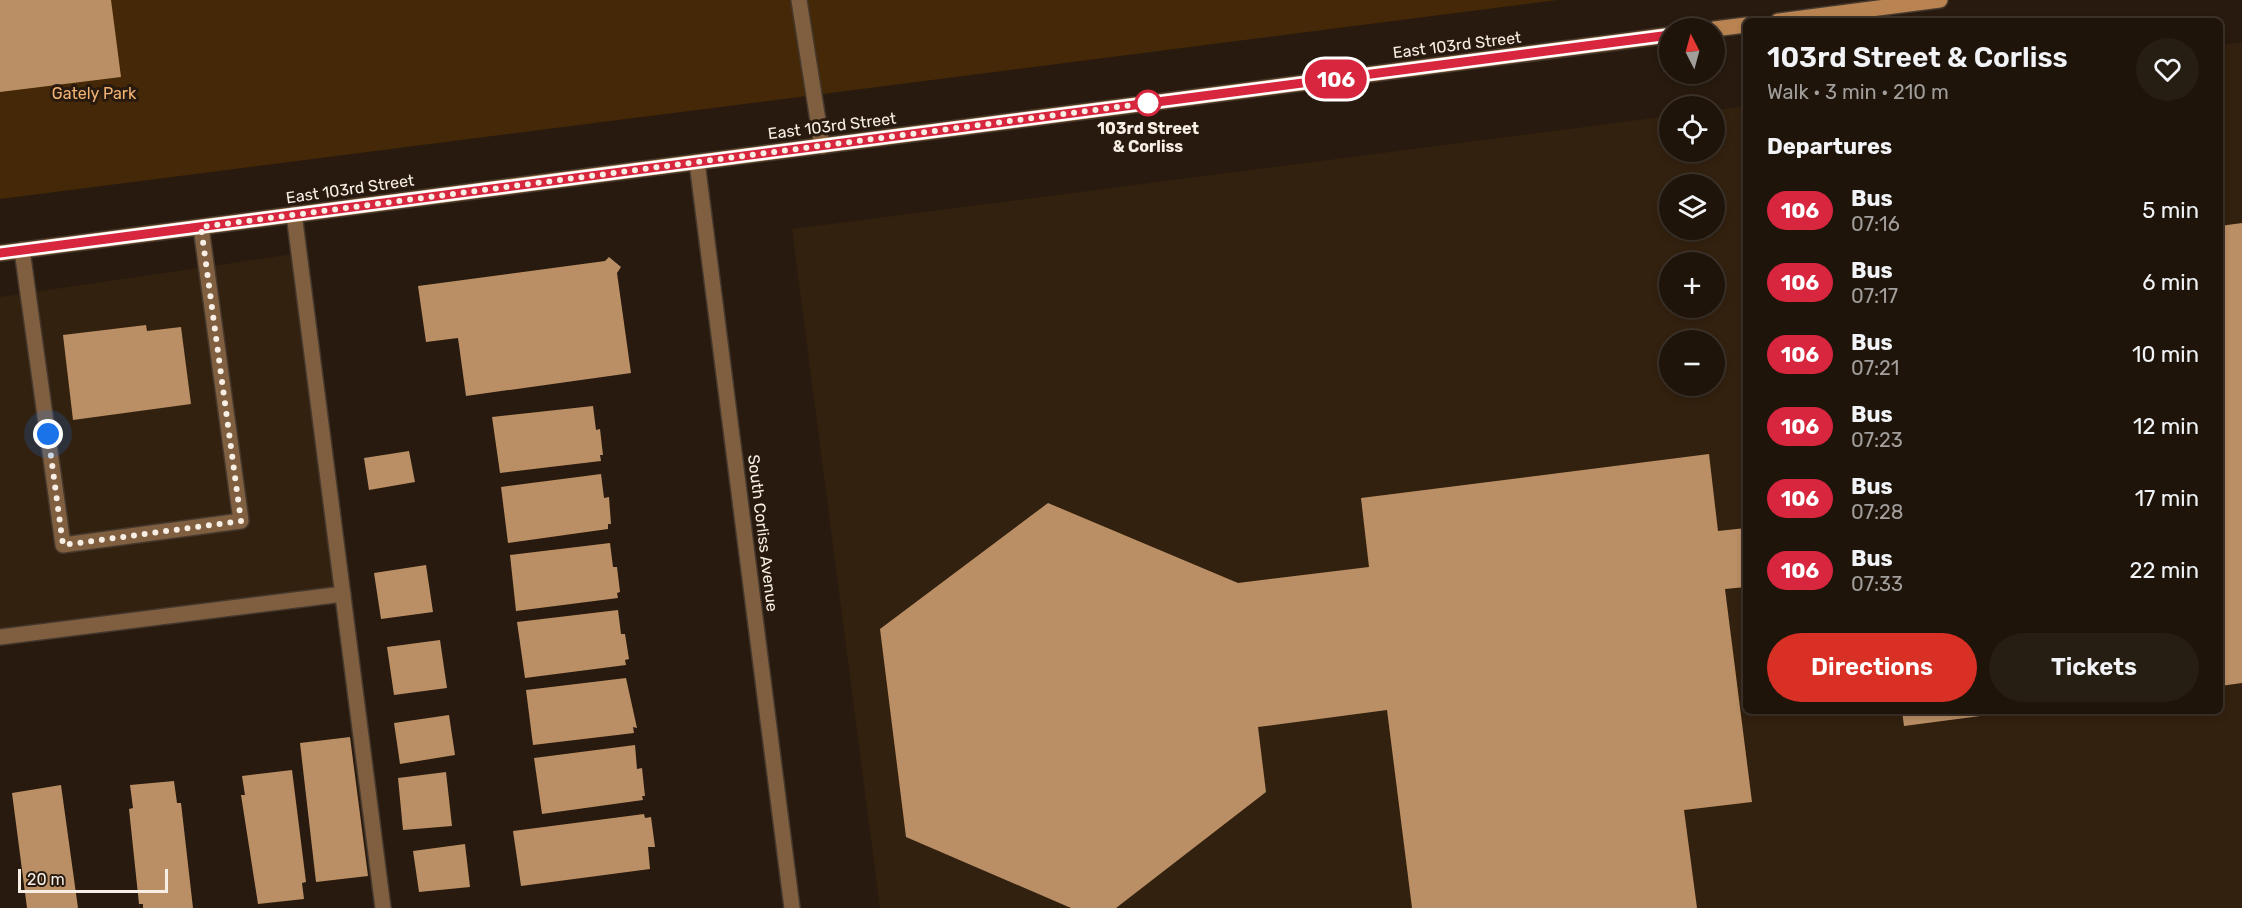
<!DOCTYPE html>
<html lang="en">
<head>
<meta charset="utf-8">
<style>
	body { margin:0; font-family:Rubik,sans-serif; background:#261d13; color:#f1f3f6; height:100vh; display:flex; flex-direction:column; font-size:22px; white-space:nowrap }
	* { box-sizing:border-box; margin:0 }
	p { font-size:20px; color:#a19e9c }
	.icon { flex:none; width:33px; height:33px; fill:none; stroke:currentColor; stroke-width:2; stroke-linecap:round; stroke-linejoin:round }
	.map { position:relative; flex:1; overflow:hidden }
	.panel { position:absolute; left:1743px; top:18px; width:480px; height:696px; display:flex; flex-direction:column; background:#1e140a; border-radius:9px; box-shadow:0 3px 9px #0003,0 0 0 2px #3c332b }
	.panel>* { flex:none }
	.badge { padding:0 12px; border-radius:20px; font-size:21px; line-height:39px }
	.needle { width:39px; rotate:354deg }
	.controls { position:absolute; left:1659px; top:18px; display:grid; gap:12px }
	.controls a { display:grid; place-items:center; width:66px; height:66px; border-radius:50%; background:#1e140a; box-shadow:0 3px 9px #0003,0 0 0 2px #3c332b; font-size:30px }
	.scale { position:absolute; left:18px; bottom:15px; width:150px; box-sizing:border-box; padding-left:6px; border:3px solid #f7eee5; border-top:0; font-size:16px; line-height:21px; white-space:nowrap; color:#f7eee5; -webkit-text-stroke:4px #281a0e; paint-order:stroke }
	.you { position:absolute; width:30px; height:30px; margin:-15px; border:4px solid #fff; border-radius:50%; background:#1a73e8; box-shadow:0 0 0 9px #1a73e833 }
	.map>.badge { position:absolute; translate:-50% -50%; box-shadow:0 0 0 3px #fff }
	h2 { padding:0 24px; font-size:22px; line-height:54px }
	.round { display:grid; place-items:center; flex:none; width:63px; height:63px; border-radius:32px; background:#261d13 }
	.summary { display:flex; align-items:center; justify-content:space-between; height:102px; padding:0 24px }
	h1 { font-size:28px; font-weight:600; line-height:45px }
	.button { display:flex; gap:12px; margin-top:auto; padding:12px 24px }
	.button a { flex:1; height:69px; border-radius:36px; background:#d93025; color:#fff; font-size:24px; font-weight:600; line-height:69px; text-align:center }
	.button a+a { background:#261d13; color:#f1f3f6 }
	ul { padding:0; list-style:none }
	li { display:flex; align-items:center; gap:18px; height:72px; padding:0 24px }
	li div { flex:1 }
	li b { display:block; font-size:22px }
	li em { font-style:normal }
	li .badge { min-width:66px; font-weight:700; text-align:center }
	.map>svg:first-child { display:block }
</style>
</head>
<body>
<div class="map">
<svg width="2242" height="908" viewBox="0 0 2242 908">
	<rect width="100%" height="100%" fill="#281a0e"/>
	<!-- built -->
	<path fill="#33210f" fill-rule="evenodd" d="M2242,42V908H880L792,229L1669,116L1670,152H1714L1715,110L1746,106V711H2220V45ZM1670,184H1714V230H1670ZM1670,262H1714V308H1670ZM1670,340H1714V386H1670Z
		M307,252L350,600L0,644V297Z"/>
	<!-- green -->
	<path fill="#442807" d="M0,0H1558L0,199Z"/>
	<!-- building -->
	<path fill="#bb8f65" d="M0,0H111L121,77L0,92Z
		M2242,223V683L2220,686V226Z
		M609,257L621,267L617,273L631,373L466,396L458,338L426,342L418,286L605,261Z
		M146,325L147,331L181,327L191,404L73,420L63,335Z
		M593,406L596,430L600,429L603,455H600L601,461L500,473L492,417Z
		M409,451L415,482L369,490L364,458Z
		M1709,454L1718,531L1746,528V587L1725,589L1752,802L1684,810L1697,908H1412L1387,710L1258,727L1266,792L1116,908H1071L906,837L880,629L1048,503L1238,583L1369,567L1361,498Z
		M601,474L604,498L609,497L611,524H608V529L508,543L501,487Z
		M610,543L613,567H617L620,592L617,593L618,598L516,611L510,555Z
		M426,565L433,612L381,619L374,573Z
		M618,610L621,634H625L629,659L625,660L626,665L525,678L517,622Z
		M440,640L447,688L394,695L387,647Z
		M626,678L637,728L633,727L634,733L533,745L526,690Z
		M1902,711H2011V712L1904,726Z
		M449,715L455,755L400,764L394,723Z
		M350,737L368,876L316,882L300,743Z
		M635,745L637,769L642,768L645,796H642L643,800L542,814L534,758Z
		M292,770L306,882L302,883L304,899L258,904L241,795H245L242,776Z
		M446,772L452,826L403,830L398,778Z
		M174,781L177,803H181L193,908H143V904H139L129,809L133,808L130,785Z
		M61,785L78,908H27L12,793Z
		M644,814L645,818L651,817L655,847H648L650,869L521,886L513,831Z
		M465,844L470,887L419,892L413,851Z"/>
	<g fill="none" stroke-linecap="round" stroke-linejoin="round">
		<defs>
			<path id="lane" d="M799,0L822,146
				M294,214L383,908
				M22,250L63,545L241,521L201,227
				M0,637L343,594"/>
			<path id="street" d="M697,162L792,908"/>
			<path id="secondary" d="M1778,21L1940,0
				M1714,29L1746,25
				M0,253L1670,35"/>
		</defs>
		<!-- lane casing -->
		<use href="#lane" stroke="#45382c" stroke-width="18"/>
		<!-- street casing -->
		<use href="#street" stroke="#45382c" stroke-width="18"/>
		<!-- secondary casing -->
		<use href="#secondary" stroke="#45382c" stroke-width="18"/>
		<!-- lane -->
		<use href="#lane" stroke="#805f40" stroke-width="15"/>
		<!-- street -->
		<use href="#street" stroke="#805f40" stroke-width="15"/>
		<!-- secondary -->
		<use href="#secondary" stroke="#b98451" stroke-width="15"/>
	</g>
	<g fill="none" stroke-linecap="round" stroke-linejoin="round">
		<defs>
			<path id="line" d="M0,253L1670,35"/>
		</defs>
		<!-- line casing -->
		<use href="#line" stroke="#fff" stroke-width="14"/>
		<!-- line -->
		<use href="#line" stroke="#d7263d" stroke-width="9"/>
		<!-- walk -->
		<path stroke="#f7eee5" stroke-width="6" stroke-dasharray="0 10.8" d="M48,434L63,545L241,521L201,227L1148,103"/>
	</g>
	<!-- markers -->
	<circle fill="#fff" stroke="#d7263d" stroke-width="3" cx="1148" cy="103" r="12"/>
	<g text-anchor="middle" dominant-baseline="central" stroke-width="6" stroke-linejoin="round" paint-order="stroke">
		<!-- street labels -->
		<g font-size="16" fill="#f7eee5" stroke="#281a0e">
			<text transform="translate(1457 45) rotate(-7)">East 103rd Street</text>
			<text transform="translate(832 126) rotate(-7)">East 103rd Street</text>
			<text transform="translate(350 189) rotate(-8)">East 103rd Street</text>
			<text transform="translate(763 533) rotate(83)">South Corliss Avenue</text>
		</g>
		<!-- park labels -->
		<g font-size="16" fill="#f3b375" stroke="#281a0e">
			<text x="94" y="93">Gately Park</text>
		</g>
		<!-- stop labels -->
		<g font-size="16" font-weight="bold" fill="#f7eee5" stroke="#281a0e">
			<text x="1148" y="128">103rd Street<tspan x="1148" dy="18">&amp; Corliss</tspan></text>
		</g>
	</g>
</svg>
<div class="controls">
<a><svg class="needle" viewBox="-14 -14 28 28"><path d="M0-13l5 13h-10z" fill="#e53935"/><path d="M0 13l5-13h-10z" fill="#a19e9c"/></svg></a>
<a><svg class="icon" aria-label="locate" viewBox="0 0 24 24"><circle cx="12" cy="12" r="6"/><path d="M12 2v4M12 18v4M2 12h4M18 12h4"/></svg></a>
<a><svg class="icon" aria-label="layers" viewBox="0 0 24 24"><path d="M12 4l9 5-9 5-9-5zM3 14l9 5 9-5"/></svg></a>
<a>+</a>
<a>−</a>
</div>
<div class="scale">20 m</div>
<div class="you" style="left:48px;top:434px"></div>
<b class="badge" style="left:1336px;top:79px;background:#d7263d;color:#fff">106</b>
<section class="panel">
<div class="summary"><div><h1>103rd Street &amp; Corliss</h1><p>Walk · 3 min · 210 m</p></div><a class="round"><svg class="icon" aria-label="heart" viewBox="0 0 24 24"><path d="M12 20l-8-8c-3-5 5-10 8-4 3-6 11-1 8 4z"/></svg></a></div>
<h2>Departures</h2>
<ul>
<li><span class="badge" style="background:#d7263d;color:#fff">106</span><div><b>Bus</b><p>07:16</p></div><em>5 min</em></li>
<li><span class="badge" style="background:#d7263d;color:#fff">106</span><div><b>Bus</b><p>07:17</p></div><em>6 min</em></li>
<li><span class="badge" style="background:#d7263d;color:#fff">106</span><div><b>Bus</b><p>07:21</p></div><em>10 min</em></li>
<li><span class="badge" style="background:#d7263d;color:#fff">106</span><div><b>Bus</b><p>07:23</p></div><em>12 min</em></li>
<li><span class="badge" style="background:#d7263d;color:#fff">106</span><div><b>Bus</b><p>07:28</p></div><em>17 min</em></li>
<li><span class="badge" style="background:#d7263d;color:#fff">106</span><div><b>Bus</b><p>07:33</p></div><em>22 min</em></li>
</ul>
<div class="button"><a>Directions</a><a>Tickets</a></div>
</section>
</div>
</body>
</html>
